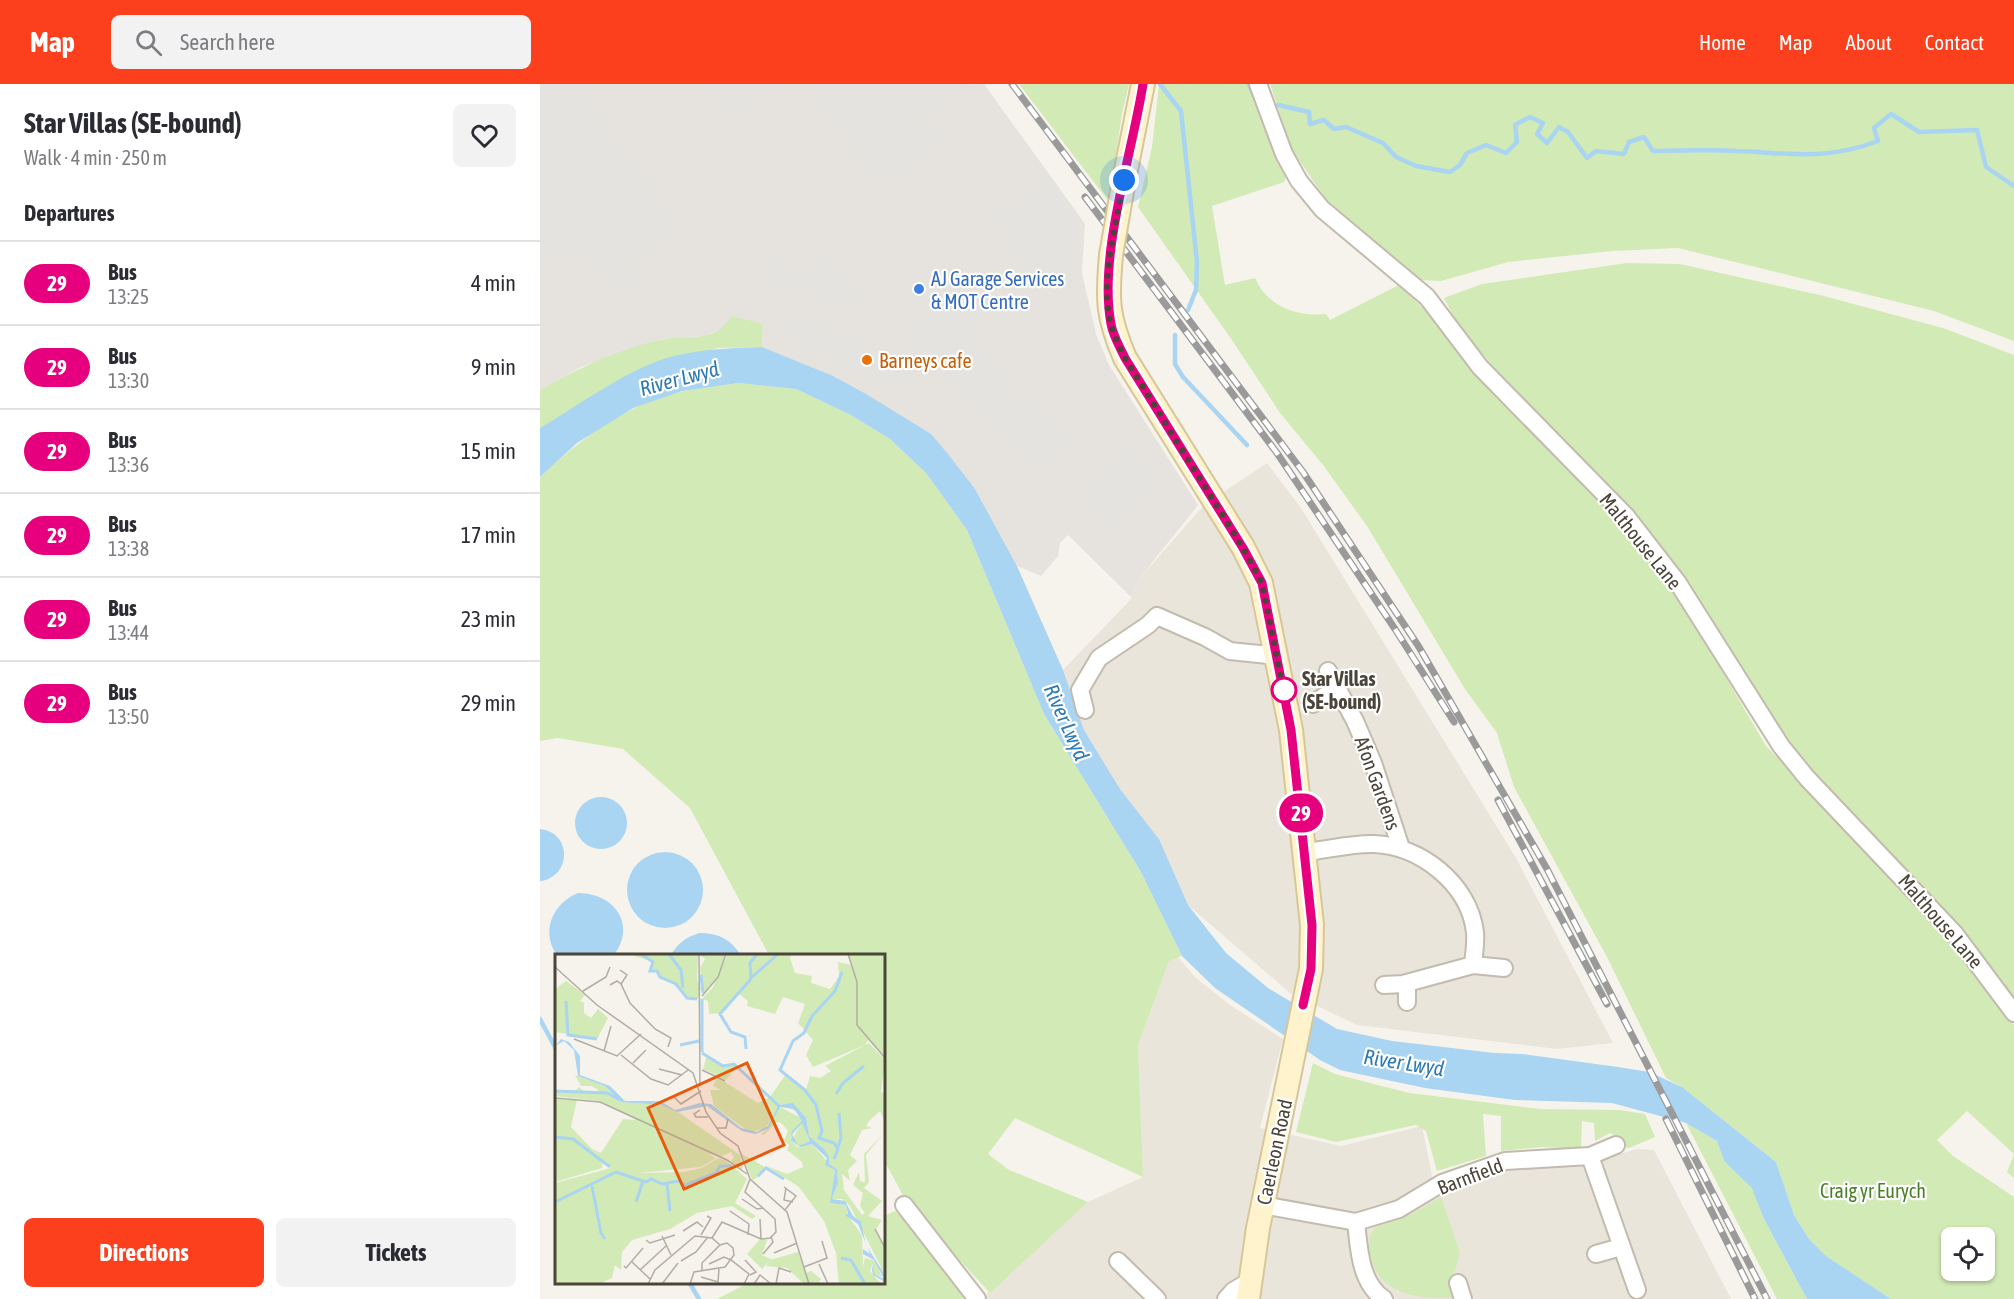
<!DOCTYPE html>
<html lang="en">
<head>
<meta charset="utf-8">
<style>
	body { margin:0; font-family:"Asap Condensed",sans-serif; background:#f2f2f3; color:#2b2b33; height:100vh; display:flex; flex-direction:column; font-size:22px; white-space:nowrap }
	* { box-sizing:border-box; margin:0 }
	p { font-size:20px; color:#7c7c81 }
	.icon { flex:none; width:33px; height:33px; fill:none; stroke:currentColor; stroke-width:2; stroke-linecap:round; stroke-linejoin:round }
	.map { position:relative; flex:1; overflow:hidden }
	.sheet { display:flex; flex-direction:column; background:#fff; width:540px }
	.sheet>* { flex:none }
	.badge { padding:0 12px; border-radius:20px; font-size:21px; line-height:39px }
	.fabs { position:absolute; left:1401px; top:1143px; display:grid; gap:12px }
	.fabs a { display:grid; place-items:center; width:54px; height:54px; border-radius:9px; background:#fff; box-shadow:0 2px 4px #0004; font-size:30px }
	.you { position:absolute; width:30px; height:30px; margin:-15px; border:4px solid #fff; border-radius:50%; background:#1a73e8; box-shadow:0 0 0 9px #1a73e833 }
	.map>.badge { position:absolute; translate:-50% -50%; box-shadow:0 0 0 3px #fff }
	h2 { padding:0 24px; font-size:22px; line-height:54px }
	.round { display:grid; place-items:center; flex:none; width:63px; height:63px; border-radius:9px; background:#f2f2f3 }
	.headline { display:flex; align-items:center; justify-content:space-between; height:102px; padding:0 24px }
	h1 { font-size:28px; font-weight:700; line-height:45px }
	.action { display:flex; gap:12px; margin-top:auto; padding:12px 24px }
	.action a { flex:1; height:69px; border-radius:9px; background:#fc3f1d; color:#fff; font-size:24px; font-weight:700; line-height:69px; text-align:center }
	.action a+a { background:#f2f2f3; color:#2b2b33 }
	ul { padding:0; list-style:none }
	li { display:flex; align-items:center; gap:18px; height:84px; padding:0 24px; border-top:2px solid #e1e1e2 }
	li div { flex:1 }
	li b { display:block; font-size:22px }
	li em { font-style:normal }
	li .badge { min-width:66px; font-weight:700; text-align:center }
	header { display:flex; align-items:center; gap:36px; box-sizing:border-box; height:84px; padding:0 30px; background:#fc3f1d; color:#fff }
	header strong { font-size:28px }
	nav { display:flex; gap:33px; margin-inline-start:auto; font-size:21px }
	.search { width:420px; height:54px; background:#f2f2f3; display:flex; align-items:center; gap:15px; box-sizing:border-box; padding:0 21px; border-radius:9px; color:#7c7c81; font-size:22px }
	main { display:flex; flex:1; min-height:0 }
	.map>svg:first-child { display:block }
</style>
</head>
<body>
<header>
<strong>Map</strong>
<div class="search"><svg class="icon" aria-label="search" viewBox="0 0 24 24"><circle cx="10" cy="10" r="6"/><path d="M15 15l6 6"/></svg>Search here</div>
<nav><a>Home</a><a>Map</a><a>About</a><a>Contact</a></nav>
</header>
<main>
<section class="sheet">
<div class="headline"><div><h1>Star Villas (SE-bound)</h1><p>Walk · 4 min · 250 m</p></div><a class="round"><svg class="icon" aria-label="heart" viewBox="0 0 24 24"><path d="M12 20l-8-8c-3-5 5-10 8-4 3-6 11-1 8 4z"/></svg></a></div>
<h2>Departures</h2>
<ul>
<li><span class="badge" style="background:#e6007e;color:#fff">29</span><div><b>Bus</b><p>13:25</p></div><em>4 min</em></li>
<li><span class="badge" style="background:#e6007e;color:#fff">29</span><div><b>Bus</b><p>13:30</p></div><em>9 min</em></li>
<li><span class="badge" style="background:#e6007e;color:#fff">29</span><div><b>Bus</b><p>13:36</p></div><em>15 min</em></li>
<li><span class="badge" style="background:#e6007e;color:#fff">29</span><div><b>Bus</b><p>13:38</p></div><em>17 min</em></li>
<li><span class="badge" style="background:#e6007e;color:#fff">29</span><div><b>Bus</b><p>13:44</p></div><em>23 min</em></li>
<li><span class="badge" style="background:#e6007e;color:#fff">29</span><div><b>Bus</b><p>13:50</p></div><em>29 min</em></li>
</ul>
<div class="action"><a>Directions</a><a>Tickets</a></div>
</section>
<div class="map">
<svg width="1474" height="1215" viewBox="0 0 1474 1215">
	<rect width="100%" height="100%" fill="#f6f3ec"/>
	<!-- residential -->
	<path fill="#eae5da" d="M727,379L761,424L976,774L1073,959L1017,965L817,941L750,909L648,821L619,755L580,705L544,646L523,586L592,514L599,495L664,421Z
		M638,873L656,894L690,921L743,955L720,1044L801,1062L882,1042L895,1106L965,1083L1046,1079L1098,1065L1114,1066L1191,1215H441L548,1118L603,1093L598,961L629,877Z"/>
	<!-- industrial -->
	<path fill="#e6e2dd" d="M0,0H444L545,140L542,189L556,250L569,281L658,421L599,495L592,514L528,451L520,459L518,472L501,492L477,482L435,405L390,350L291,291L222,263L223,240L183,244L165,252L122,255L41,283L0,306Z"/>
	<!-- green -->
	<path fill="#d2eab5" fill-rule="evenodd" d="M479,0H589L582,30L569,118Z
		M619,0H709L734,68L747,91L744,98L672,122L685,201L715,194C727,222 756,233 786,230L790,236L859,201L890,231L928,281L1094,452L1154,539L1226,662L1392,832L1474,941V1094L1467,1088L1474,1070L1427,1027L1397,1056L1413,1072L1474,1113V1215H1351L1286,1172L1269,1155L1254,1131L1236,1078L1142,1003L1126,994L1067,873L974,703L957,649L925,605L827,442L783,381L740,329L692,256L598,123L612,63ZM1412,1154H1444V1186H1412Z
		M730,0H1474V257L1394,227L1138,164L1072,167L968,178L901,197L880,196L785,114L752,66Z
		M1087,179L1140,180L1280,211L1403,244L1474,271V914L1431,860L1297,716L1245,653L1181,555L916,238L904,214L942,200Z
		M192,232L223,240L222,263L178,264L101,285L0,344V306C38,284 77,266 120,256C135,252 152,255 167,251C179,248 185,242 192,232Z
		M199,299L256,305L309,330L350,355L386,389L427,446L504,630L601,788L642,872L629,877L598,961L603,1093L475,1034L448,1070L469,1086L548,1118L450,1209L367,1119L344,1076V872L229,871L150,724L83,665L18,654L0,657V393C41,355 88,318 144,307C162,303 181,302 199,299Z
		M773,979L795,990L869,1009L1000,1025L1079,1026L1105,1030L1115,1053L1089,1064L1084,1063L1080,1054L1070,1049L1055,1057L1054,1039L1042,1037L1041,1065L1002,1063L961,1067V1032L943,1030L946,1072L897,1087L886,1047L876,1041L796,1058L756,1048Z
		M1146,1039L1177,1057L1184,1077L1213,1104L1223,1133L1267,1215H1237Z
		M901,1113L920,1169L913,1194L912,1214C864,1215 828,1205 829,1153L835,1144L870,1131Z
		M355,1127L378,1150L427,1215H177L208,1199L344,1198V1132Z"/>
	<!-- parking -->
	<path fill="#e5e3e0" d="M0,0H37L144,142L91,179L108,204L80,220L52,181L30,170L25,174L0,180Z
		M164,0H246L192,39Z
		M294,0H434L380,38L386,46L403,34L412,48L393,61L397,68L339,106L281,24L252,44L246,35Z
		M509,90L538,131L528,198L508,217L446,133Z
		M271,147L328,223L317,232L229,199L210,187L235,162L255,189L276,174L262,154Z
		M417,190L448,238L436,247L484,315L497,306L535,358L495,395L406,293L364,263L368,255L360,251L419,210L411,195Z
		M237,225L266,233L314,252L346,271L371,294L359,309L291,275L230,249Z
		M588,358L624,396L567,450L531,412Z"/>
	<!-- water -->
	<path fill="#a9d4f2" d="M222,263L291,291L326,310L391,350L408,370L435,405L477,482L523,586L544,646L580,705L619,755L648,821L686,869L728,904L797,945L852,957L954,969L982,970L1078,983L1109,988L1142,1003L1236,1078L1254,1131L1269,1155L1286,1172L1351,1215H1267L1223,1133L1212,1104L1184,1077L1177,1057L1146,1039L1072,1019L975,1016L885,1004L800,986L780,976L675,904L642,872L601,788L504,630L427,446L386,389L350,355L309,330L256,305L199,299L142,307L93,324L37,359L0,393V344C39,321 92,282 134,272C163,265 192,264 222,263Z
		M35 739a26 26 0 1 1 52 0a26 26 0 1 1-52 0Z
		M0,745C32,748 32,793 0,797Z
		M87 806a38 38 0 1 1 76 0a38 38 0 1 1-76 0Z
		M38,809C74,809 97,840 74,871H17C0,848 13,819 38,809Z
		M159,849C179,849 190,855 201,871H131C138,859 145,854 159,849Z"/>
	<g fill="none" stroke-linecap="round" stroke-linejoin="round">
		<!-- stream -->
		<path stroke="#a9d4f2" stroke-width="4.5" d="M620,0L641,27L657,178L656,206L648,226
			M709,0L713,10
			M738,21L769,28L770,40L784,36L794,45L806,43L843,59L856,73L876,82L910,88L920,81L927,69L946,61L966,69L977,58L975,41L990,33L1003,39L997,50L1007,59L1019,43L1028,48L1047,74L1056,67L1084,70L1089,58L1104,53L1113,67C1141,67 1169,65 1196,67C1251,69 1285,77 1338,57L1334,44L1351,30L1379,48L1437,46L1446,83L1474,102
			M635,251V280L643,293L707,361
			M0,935L16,965
			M149,1198L159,1215"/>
		<defs>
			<path id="street" d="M718,0L744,70L759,97L782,125L887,213L940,283L1086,432L1138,499L1241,662L1267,694L1415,850L1474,929
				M788,587L815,637L833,679L861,764
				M773,620L796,604
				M545,626L540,606L559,574L608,541L617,532L665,553L690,567L738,572
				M765,768C787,766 812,759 834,760C881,762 929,800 935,848C936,859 934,870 933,881L863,900L844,901
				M933,881L964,884
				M867,918V899
				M1050,1072L1076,1061
				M364,1121L437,1215
				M723,1121L816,1138L859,1125L902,1099L965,1077L1050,1072L1097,1206
				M816,1138C819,1165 820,1199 844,1215
				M1056,1170L1081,1163
				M578,1177L617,1215
				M918,1199L923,1215
				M686,1215L693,1207L710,1197"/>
			<path id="secondary" d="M584,96L603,0
				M571,171C567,216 567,232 585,274L703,463L721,499L751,646L772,841L771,885L718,1144L708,1215"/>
		</defs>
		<!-- street casing -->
		<use href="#street" stroke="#c2bbae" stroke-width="20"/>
		<!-- secondary casing -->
		<use href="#secondary" stroke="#d6c79b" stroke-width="26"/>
		<!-- street -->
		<use href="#street" stroke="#fff" stroke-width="16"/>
		<!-- secondary -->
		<use href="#secondary" stroke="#fff3cd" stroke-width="22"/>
		<defs>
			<path id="rail" d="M472,0L763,388L879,563L1007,785L1227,1215
				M545,113L737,369L855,545L914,638
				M958,716L1067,920
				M1126,1035L1215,1215"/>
		</defs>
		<!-- rail casing -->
		<use href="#rail" stroke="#9a9a9a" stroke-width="7"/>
		<!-- rail -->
		<use href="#rail" stroke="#fff" stroke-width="4.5" stroke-dasharray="14" stroke-linecap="butt"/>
		<defs>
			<path id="secondary-bridge" d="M571,171L584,96"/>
		</defs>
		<!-- secondary-bridge casing -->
		<use href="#secondary-bridge" stroke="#d6c79b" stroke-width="26" stroke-linecap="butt"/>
		<!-- secondary-bridge -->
		<use href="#secondary-bridge" stroke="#fff3cd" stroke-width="22"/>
	</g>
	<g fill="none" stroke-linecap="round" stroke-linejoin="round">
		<defs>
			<path id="line" d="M603,0C592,71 558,171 571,240C573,252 580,263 585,274L703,464L722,499L751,646L772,841L771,885L763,921"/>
		</defs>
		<!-- line casing -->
		<use href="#line" stroke="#fff" stroke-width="14"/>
		<!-- line -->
		<use href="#line" stroke="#e6007e" stroke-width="9"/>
		<!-- walk -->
		<path stroke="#4b4439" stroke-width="6" stroke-dasharray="0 10.8" d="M584,96C577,139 558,202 572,244C575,254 580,264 585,274L703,464L722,499L744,609V606"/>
	</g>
	<!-- markers -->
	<circle fill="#3f7fe0" stroke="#fff" stroke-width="2" cx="379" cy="205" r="6"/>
	<circle fill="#e8710a" stroke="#fff" stroke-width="2" cx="327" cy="276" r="6"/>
	<circle fill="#fff" stroke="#e6007e" stroke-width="3" cx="744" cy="606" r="12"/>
	<g text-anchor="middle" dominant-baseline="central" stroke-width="4.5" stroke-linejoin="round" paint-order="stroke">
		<!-- shop labels -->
		<g font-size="20" fill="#366cbe" stroke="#fff" text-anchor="start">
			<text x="391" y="194">AJ Garage Services<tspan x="391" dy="23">&amp; MOT Centre</tspan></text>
		</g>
		<!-- food labels -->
		<g font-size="20" fill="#c56008" stroke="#fff" text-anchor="start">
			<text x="339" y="276">Barneys cafe</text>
		</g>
		<!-- street labels -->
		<g font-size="20" fill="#4b4439" stroke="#fff">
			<text transform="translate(1101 457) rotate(51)">Malthouse Lane</text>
			<text transform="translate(838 699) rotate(70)">Afon Gardens</text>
			<text transform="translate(1401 837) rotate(49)">Malthouse Lane</text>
			<text transform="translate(734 1068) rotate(-78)">Caerleon Road</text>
			<text transform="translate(930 1092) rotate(-21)">Barnfield</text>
		</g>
		<!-- stop labels -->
		<g font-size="20" font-weight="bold" fill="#4b4439" stroke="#fff" text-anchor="start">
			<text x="762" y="594">Star Villas<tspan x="762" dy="23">(SE-bound)</tspan></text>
		</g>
		<!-- park labels -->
		<g font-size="20" fill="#4a7f2a" stroke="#fff">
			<text x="1333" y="1106">Craig yr Eurych</text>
		</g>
		<!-- water labels -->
		<g font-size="21" font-style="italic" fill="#2e7ab2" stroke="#fff">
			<text transform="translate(139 294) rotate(-15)">River Lwyd</text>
			<text transform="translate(527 638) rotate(66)">River Lwyd</text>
			<text transform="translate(864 978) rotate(9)">River Lwyd</text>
		</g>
	</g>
	<!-- overview -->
	<g transform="translate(15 870)">
		<rect width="330" height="330" fill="#f6f3ec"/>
		<path d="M143,0L142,26L146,34L143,45L132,44L121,30L105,23L102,17H95L98,8L77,1ZM144,0H171L162,23L148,40L145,14L150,5ZM173,0H237L235,4L240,19L257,22L256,29L275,35L284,23L283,8L296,11L300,25L293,0H330V103L313,86L310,91L258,113L251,101L258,86L243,69L250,50L228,43L220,60L192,52L193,47L184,40L166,59L154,60L153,47L147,45L158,33ZM11,27L30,41L25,47L29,49V59L36,64L43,55L53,64L42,85L0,78V35ZM314,89L330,106L326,138L330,139V168L325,157L314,167L311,172L317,174L307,176L295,201L302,207L293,216L295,227L287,220L289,236L307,261L310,259L305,252L308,239L298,231L304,218L305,227L310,228L309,200L329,179L311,201L314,228L309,234L327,247L313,262L327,266L321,275L330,292V321L295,252L287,245H277L283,227L282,215L274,210L269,195L254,182L249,161L226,150L210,175L194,178L159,152L155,136H166L158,132L162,123L203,149L215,143L231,120L251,136L255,122L265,124L276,117L270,112ZM152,102L168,112L179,110L181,114L171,126L148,115ZM20,121L50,132L66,148L107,151L123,158L185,201L188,214L185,216L176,207L179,203L176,198L165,203L152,199L161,204L146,213L83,219L128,218L147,214L163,204L172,207L192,225L180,249L201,262L197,265L177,252L142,259L115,275L77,286L67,298L66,316L60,311L57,324L48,328L51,330H0V229L56,214L48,208L47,214L0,228V145L22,146L16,173L37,195L46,199L68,165L81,166L44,147L0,142V137L19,138L24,133L32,140L44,137L37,132H26ZM225,153L246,164L255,187L243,192L237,186L245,171L235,184L242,193L257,190L280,216L275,249L291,251L293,262L307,281L308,314L310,304L320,307L327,323L319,320L318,309L315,317L326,330H284L281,299L269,267L244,233L212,212L232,220L248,213L247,208L232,196L234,191L229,187L233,177L226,169L222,168L209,181L206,180L213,175ZM187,200L210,213L204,223L197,226ZM205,285L212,286L207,301L216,305L207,315L192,300ZM243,298L251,319L256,317L266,325L263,330H249L232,314L211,312L215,306Z" fill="#d2eab5"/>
		<path d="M6,85L14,88L25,102V121L55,132L70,147H105L120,156L145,149L156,150L186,174L202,178L213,172L224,151L238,149L251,164L254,182L269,195L274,203V210L282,215L283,228L277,245L290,247L298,262L306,268L311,291L330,321V328L318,321L317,316L318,309L319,320L329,325L319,306L308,300V295L315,300L303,270L290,261L293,260L291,251L275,249L280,216L270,211L272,204L257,190L245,193L236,186L237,177L247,167L239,155L225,153L213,175L200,180L187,177L152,152L122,158L107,151L66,148L50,132L23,122L19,96L9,87L0,92ZM247,169L255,187L243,192L237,180Z" fill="#a9d4f2" fill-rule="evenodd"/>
		<path fill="none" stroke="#a9d4f2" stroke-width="3" d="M86,0L98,8L95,17H102L105,23L121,30L132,44L142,45M114,0L126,16L128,34M146,21L148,39M197,23L223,0M147,45V98M11,47L13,81L42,85M125,91L144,87M191,95L190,83L176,78L165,60L196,25L195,9L202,0M147,99L168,112L179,110L224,152M0,137L52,139L65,146M281,140L288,129L309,112M0,183L18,185L55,213M283,193L286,184L284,159M279,205L283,195L279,189L264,184L267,177L261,151L250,136L225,116L238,87L249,79L257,62L280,37L287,18M203,222L211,214L229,225M112,230L115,257M37,232L46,279L50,285M0,248L61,218L91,228L96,225L107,230L123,227L130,231L161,219L165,212H177M81,248L88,227M286,304L296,306L310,330"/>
		<path fill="none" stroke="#b2ada4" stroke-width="1.5" d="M144,0L145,132M293,0L302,28V71L330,104M0,13L42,51L138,119L151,158L165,179L183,192L195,225L232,258L254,330M65,16L72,21L66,30M55,31L62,27L66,30L75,49L100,75L116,84L113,93M28,37L51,23L55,13M147,42L163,23L171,0M19,85L62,102L86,80M49,97L56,72M66,101L96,125L113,131L133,116M78,109L91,96M104,115L127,121M147,116L170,127M119,143L126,150L146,137M0,144L45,148L172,206L192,220M145,156L139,160L141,163H153M162,174H171L173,165M229,233L241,242L230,256M231,234L229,246L238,248M187,245L202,255L208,254M175,257L194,270L193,281M205,265L206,285M320,275L330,294M128,277L142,268L148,273M146,281L156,264L152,262M107,282L116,301M157,284L167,268L206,285L215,284L221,278L220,265L190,238L195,225M91,286L95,289L120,281M219,299L242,289M208,300L218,288L216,283M190,306L201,318L195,321M76,307L95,325M126,307L141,298L153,283M154,310L169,303L176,306L194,320L189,330M264,310L273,330M69,312L71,314L88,294M249,313L272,304L267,287M85,316L111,292M146,323L163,328L164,315M93,330L100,316L140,282L157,284L165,291M107,330L123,309M135,330L139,318L170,313L179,301L178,294L172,289L165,291L147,309V317M199,330L205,321L216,330M221,330L224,314L236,318"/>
		<path fill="#e8590c" fill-opacity="0.15" stroke="#e8590c" stroke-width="3" d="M192,109L229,191L129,235L93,154Z"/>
		<rect width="330" height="330" fill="none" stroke="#4b4439" stroke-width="3"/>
	</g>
</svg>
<div class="fabs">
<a><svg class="icon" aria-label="locate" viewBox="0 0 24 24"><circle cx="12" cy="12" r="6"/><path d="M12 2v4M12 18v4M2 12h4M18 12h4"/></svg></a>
</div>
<div class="you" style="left:584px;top:96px"></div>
<b class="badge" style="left:761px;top:729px;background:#e6007e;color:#fff">29</b>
</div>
</main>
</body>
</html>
